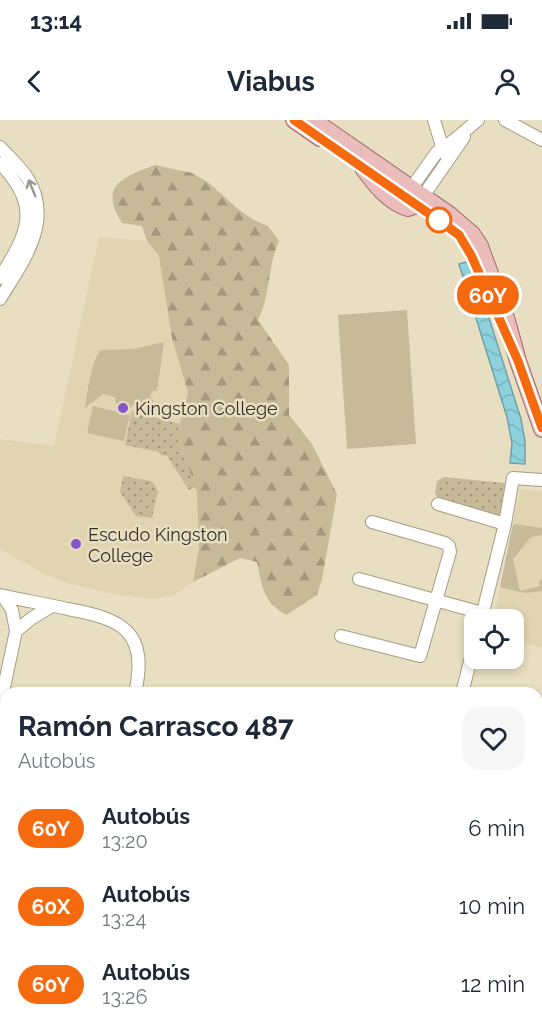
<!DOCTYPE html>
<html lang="es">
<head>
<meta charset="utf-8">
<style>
	body { margin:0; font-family:Raleway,sans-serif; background:#f6f6f7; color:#1f2937; height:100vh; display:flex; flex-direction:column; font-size:22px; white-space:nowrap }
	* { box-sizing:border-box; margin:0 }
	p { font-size:20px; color:#747a83 }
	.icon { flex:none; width:33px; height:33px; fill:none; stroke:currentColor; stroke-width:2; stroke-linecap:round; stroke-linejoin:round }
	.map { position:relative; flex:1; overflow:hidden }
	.panel { position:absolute; left:0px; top:567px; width:543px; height:350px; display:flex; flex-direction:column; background:#fff; border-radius:18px 18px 0 0; box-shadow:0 3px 9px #0003 }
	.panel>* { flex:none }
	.badge { padding:0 12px; border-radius:20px; font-size:21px; line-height:39px }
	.fabs { position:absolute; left:464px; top:489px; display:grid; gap:12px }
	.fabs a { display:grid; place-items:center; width:60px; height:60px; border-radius:12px; background:#fff; box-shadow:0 3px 9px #0003; font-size:30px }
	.map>.badge { position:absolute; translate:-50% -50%; box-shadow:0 0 0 3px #fff }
	.round { display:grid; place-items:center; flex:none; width:63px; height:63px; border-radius:18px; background:#f6f6f7 }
	.headline { display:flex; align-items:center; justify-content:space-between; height:102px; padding:0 18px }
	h1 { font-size:28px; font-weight:700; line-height:45px }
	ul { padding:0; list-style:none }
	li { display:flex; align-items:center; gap:18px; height:78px; padding:0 18px }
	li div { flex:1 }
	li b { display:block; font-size:22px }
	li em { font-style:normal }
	li .badge { min-width:66px; font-weight:700; text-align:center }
	.status { display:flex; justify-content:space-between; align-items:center; height:42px; padding:0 30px; background:#fff; direction:ltr }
	.status svg { height:16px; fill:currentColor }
	header { display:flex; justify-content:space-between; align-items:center; height:78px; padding:0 18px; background:#fff; font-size:27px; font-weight:700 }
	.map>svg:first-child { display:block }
</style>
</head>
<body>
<div class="status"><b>13:14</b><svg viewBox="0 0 49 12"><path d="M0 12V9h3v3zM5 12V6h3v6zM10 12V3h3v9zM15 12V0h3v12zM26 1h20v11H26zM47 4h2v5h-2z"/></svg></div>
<header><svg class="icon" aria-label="back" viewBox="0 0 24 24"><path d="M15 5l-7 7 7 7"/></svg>Viabus<svg class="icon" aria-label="person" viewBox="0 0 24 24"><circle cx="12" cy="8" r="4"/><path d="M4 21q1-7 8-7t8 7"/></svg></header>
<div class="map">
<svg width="542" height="916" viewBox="0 0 542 916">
	<defs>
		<pattern id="forest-firs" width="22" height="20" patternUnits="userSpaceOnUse" patternTransform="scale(1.5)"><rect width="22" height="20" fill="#c6ba99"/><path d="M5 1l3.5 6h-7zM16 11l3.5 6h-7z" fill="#a2987d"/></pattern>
		<pattern id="park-dots" width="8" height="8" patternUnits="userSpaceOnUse" patternTransform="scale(1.5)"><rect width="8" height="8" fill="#c6ba99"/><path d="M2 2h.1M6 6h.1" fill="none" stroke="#a2987d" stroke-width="1.8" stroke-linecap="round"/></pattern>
		<pattern id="water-waves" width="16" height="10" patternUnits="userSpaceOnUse" patternTransform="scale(1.5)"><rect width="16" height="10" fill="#8dd1dc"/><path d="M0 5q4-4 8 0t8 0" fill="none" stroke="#7ab4bd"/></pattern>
	</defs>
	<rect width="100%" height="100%" fill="#e8dec2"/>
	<!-- built -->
	<path fill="#e0d4b1" d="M99,117L147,121L159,136L172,218L188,273L177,314L197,373L199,428L193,462L174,475L154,479L118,475L67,463L42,453L0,429V319L54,326Z
		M520,369L542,371V528L513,520V500H494Z"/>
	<!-- green -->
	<path fill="#c6ba99" d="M407,190L416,324L347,329L338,195Z
		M164,222L157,271H153L150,276L154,282L151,294L136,289V287L132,285L131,288L116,284L115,277L103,274C97,280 90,282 85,289C87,275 91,240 101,230L133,229Z
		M93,286L130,295L124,321L87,313Z
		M513,404L542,408V415L531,417L513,439L520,471L540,466L539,461L542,460V471L525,473L500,467Z"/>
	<!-- forest -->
	<path fill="url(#forest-firs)" d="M155,45L192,53L209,63L238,89L252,99L268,106L279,121C267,147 271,175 258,200L289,245V295L312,324L337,374L322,459L317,475L286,495C263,481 262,467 257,442L240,438L193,462L199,428L197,373L177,314L188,273L172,218L159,136L147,121L142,106L122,103C98,65 123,57 155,45Z"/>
	<!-- park -->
	<path fill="url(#park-dots)" d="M132,291L180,304L177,314L195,367L189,370L167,336L160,335L159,332L125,325Z
		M123,356L152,361L158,371L152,398L136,396L120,372Z
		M444,357L505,363L499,397L439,380L435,373L437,361Z"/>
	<!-- water -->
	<path fill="url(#water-waves)" stroke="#73a1a6" stroke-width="1.5" d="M471,141L521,299L525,321V344L510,343L512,323L507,297L459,144Z"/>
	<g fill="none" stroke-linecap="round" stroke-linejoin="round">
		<defs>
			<path id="minor" d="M434,0L444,33
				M505,0L542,20
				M0,27C9,37 21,47 28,59C54,102 22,143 0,179
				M0,43C42,88 28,112 0,158
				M405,77L437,32L453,21L478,0
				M419,82L464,17
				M438,384L505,404
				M359,459L482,493
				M0,475C23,480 45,484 68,489C122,499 149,511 135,573
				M481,500L505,404L513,358L542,360
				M16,511L32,498L52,486
				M341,516L420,536L450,432L449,426L445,423L372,402
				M462,573L474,526
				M0,586L16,511L12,490L3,476
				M537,623L542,624
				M537,639L542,640
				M537,691L542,692
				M537,707L542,708
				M537,761H542
				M0,812L6,811
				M537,836L542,838
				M537,904L542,906
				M337,910L342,916
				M234,914L238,916
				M159,915V916
				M62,916L64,910
				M254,916L258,910
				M350,916L354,910
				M416,916L418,910"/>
			<path id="major" d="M294,0L320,18
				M313,0L450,95L472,114L480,126L507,201L518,241L542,309
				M363,48C374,63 388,82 408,88L417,85"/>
		</defs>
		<!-- minor casing -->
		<use href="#minor" stroke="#a79d83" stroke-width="14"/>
		<!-- major casing -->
		<use href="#major" stroke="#a26e6a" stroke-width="18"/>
		<!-- minor -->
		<use href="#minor" stroke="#fff" stroke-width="12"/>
		<!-- major -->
		<use href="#major" stroke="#eabcbb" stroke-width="16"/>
	</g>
	<!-- one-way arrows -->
	<defs><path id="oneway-shaft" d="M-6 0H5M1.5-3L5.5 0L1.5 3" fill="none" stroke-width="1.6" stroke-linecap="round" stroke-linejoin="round" transform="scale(1.5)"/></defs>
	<use stroke="#9a9893" href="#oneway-shaft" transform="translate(32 68) rotate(-112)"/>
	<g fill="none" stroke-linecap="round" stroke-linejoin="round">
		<defs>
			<path id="line" d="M294,0L444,104L459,115L471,135L518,241L542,308"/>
		</defs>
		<!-- line casing -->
		<use href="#line" stroke="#fff" stroke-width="14"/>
		<!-- line -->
		<use href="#line" stroke="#f56a0f" stroke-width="9"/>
	</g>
	<!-- markers -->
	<circle fill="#fff" stroke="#f56a0f" stroke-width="3" cx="439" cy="100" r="12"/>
	<g fill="#8555cd" stroke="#e8dec2" stroke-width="2">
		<circle cx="123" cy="288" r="6"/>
		<circle cx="76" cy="424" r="6"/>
	</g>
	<g text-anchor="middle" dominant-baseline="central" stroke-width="5" stroke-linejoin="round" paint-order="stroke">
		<!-- poi labels -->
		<g font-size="18" fill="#353127" stroke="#e8dec2" text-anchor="start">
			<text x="135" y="288">Kingston College</text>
			<text x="88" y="414">Escudo Kingston<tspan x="88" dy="21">College</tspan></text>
		</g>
	</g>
</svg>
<div class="fabs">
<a><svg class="icon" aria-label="locate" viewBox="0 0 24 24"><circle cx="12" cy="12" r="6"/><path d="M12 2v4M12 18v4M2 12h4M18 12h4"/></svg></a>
</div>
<b class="badge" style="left:488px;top:175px;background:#f56a0f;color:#fff">60Y</b>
<section class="panel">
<div class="headline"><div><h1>Ramón Carrasco 487</h1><p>Autobús</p></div><a class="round"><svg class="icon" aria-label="heart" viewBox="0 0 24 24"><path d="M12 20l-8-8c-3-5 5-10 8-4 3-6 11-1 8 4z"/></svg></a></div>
<ul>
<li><span class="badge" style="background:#f56a0f;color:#fff">60Y</span><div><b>Autobús</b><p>13:20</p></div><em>6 min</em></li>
<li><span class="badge" style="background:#f56a0f;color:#fff">60X</span><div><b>Autobús</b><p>13:24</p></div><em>10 min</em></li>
<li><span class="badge" style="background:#f56a0f;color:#fff">60Y</span><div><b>Autobús</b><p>13:26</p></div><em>12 min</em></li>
</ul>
</section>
</div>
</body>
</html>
